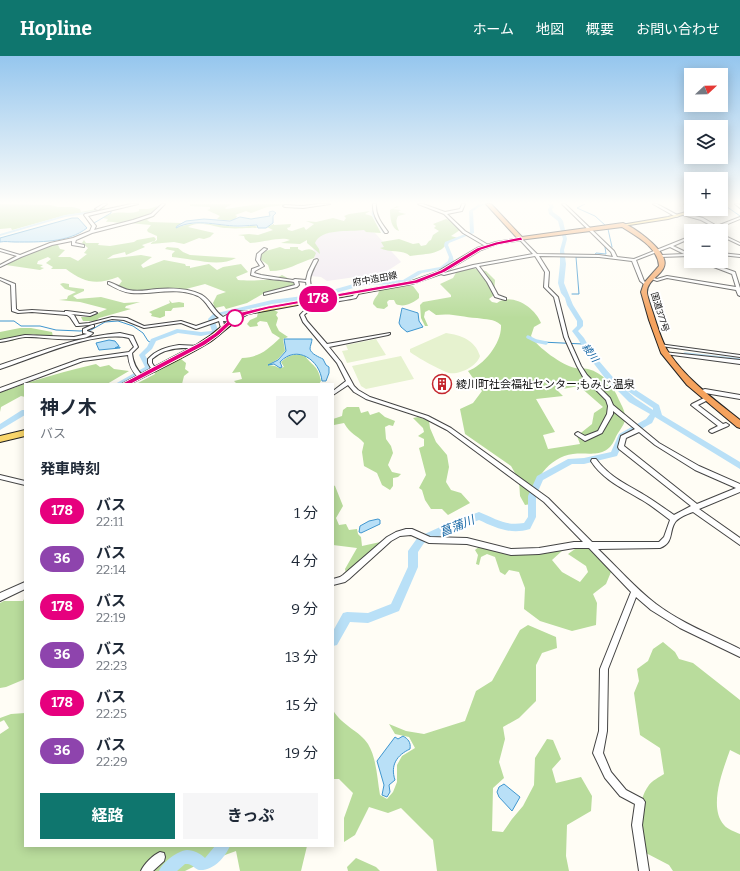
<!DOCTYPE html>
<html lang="ja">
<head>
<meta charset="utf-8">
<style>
	body { margin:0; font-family:Bitter,"Noto Sans JP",serif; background:#f6f6f7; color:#1f2937; height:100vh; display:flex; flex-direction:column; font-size:15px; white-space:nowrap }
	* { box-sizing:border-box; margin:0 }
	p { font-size:13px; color:#747a83 }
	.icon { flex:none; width:22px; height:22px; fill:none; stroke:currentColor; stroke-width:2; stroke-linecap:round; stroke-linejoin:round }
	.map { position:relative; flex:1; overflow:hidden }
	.details { position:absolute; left:24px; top:327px; width:310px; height:464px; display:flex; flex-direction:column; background:#fff; border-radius:0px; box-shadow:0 2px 10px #0003 }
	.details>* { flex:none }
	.badge { padding:0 8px; border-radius:13px; font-size:14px; line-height:26px }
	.needle { width:26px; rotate:68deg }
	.controls { position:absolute; left:684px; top:12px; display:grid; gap:8px }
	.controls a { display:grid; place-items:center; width:44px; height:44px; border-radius:0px; background:#fff; box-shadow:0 2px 10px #0003; font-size:20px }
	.map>.badge { position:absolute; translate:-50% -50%; box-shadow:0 0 0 2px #fff }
	h2 { padding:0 16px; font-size:15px; line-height:36px }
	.round { display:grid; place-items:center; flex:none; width:42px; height:42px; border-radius:0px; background:#f6f6f7 }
	.headline { display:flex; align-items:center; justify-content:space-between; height:68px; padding:0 16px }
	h1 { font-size:19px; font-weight:700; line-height:30px }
	.primary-button { display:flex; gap:8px; margin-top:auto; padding:8px 16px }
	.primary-button a { flex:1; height:46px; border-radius:0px; background:#0f766e; color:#fff; font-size:16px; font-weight:700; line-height:46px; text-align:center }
	.primary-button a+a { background:#f6f6f7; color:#1f2937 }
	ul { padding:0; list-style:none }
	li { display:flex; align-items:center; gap:12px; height:48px; padding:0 16px }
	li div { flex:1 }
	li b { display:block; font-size:15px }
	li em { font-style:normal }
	li .badge { min-width:44px; font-weight:700; text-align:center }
	header { display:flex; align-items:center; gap:24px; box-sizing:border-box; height:56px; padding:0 20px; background:#0f766e; color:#fff }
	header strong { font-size:19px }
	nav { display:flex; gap:22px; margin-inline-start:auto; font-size:14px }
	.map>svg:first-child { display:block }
</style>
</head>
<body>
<header>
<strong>Hopline</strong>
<nav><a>ホーム</a><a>地図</a><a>概要</a><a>お問い合わせ</a></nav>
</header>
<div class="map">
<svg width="740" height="815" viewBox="0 0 740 815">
	<rect width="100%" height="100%" fill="#fffdf5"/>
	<!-- industrial -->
	<path fill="#eee6ef" d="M365,173L375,177L401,206L384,217L327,225L321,221L310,220L308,216L313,207L315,200L312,187L320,179L334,175Z"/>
	<!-- forest -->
	<path fill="#b9dc9c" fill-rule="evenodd" d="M0,148L51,149L58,151H73L80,153L81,156L105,151V154L66,159L12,174L11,172L0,173Z
		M190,148H232L225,152L226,153L258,148H296L267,151L251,157L246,155L235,159L237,160L235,164H223L217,163L220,160L207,154L210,153V151L190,150Z
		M158,150C151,159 135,166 122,167C117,167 112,165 106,166L108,163L103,162C117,152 125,160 139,155V153H148Z
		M397,150L399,151L392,153L401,154L398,156L406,158L398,160C395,166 397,170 399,175C391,173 390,161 390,154Z
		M370,155L365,158L372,160L381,177L366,176L364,174C349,176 321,172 315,187L319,193L320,198L307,187V184L300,188L281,187L290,184C281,180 261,187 250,187L245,183L244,180L238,179L249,178L258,179L273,174L267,171L274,168V169L291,168L290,171L287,172L288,174L292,175L304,171L306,174L314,168L306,165L316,166L333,162L344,165L346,162L344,160L349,158Z
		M151,160H155L147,164L150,166L182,167L177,170L176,172C197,163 219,170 240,171C246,171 253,168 258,171C254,173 254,171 250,172C243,172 235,173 228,172C215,172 200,163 188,171L214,177L210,181L204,183L199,182L184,188L174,186L150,188L154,185L142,189L145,191L126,199L125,196L113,199L107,203L141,199L152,201L141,209L143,212L164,204L185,208L186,210H190V212L209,208L217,214L223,211L241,208L248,216L236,221L238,224C249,225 274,225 282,219L293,225L296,228L293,230L266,236L247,247L226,253L224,250L215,252L213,247L217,239L226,236L205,228L186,233H162L148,236L124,235L116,230L119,229L122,225L118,221C97,229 84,227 66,213H51L53,211L46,207L51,203L48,201L38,205L37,208L43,209L40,211L44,212L40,214L6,209C22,201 40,189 58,189L60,193L65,194L58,201H70L78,205L87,198L84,197L88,192L82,187L84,184L86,187H99L98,189L110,190L134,186L137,184L154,181L156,183L154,186L157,184V180L148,176L147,174L151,169L129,167Z
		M446,163L449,164L460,174L451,180L458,182L447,186C443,199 422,198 410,200C403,193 389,197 380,192L384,191L381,186L399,183L413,188L419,187L421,190L426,189L429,185L431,184L433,179L439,175L434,172L436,170L433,168Z
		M167,191L178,192L183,196L190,199L236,202C219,212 190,202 172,201V198L175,195L165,193Z
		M280,191L285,193H290V191H298V193L302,195C308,193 311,192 316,197L314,202C297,207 288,215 270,215L268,209L260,203L261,198L266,195Z
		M472,212L486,215L495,224L494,239L489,243L492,246L497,247C511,236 535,251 541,267L534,271L531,280C538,292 562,309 575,312C579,313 584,312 588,313C603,317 613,329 619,344C622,350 626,357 625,364C624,370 617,377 615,383C606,403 590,396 573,398C549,401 531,426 531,448L525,449L520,440L519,424L511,410L465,378L460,353L473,347L482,335L468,315C484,309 502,287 501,269C493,262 487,264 477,262C461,261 453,257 436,259L429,254L425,256L424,261L428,270H425L421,262L420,249L423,246L451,241V239L440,228L453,222L457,215ZM579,330L603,351L594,357L592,368L577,380L580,388L548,393L543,379L555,376L536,343L563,340L557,334Z
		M63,227L69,228V231L84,233V235L73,240L77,243L101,241L124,247L140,246L126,250L125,252L131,253L99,262L96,265H83L81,261H89L107,253L80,246L59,244L67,243L68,240L76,236L65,233L60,228Z
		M406,229L413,230L419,238V242C413,247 404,252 396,248L394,244H389L387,246L388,250L384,253L377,252L373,248C373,242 379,240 379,234Z
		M169,244L172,247L179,246L184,247V251L173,252L171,255H165V260L160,262L151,260L152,258L149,256L170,247Z
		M274,254L278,256L276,259L278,262L276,269L279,275L288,281L283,283L285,295L278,303L268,309L275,310L279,312L284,311L281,306C288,299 295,297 305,300C313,311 318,309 321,325L319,328H237L234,325L242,323L240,316L232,317L242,302C260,301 267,294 280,282L272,277L267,266L260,265L257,267L258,270L250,271L247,268L250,264L257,261L258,256Z
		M20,272H31L52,276L53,281L49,283L33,278L18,280V282L12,285L0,284V276Z
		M181,303L186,307L185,313L189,316L184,320L182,328H136L155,318L154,315Z
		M96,308L100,311L109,309L114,313L129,315L107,328H25V341L21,340L1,351L0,356V336C10,334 20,329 30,326C52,319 74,313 96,308Z
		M347,351H359L361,357L368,355L370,359L379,356L385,361L395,365L393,370L389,369L385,371L386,383L391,390L393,397L388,409L392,416L401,418L398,421L393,422V430L390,434L382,429L377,417L364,410L362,396L364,387C356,378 351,379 344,367L334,369L333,363L342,360L343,354Z
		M418,361L429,365L430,372L436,386L447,399L449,411L446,426L451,434L461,437L470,447L448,459L442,453H431L425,444L422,434L419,432L426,419L419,392L424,390V383L418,380L424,376L423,372L413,362Z
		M333,429L335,430L343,450L336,462L339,469L346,468L349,474L357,473L358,478L361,481L362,490L385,485L346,518L345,513L357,492L333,489Z
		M480,490L500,496L563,494L552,504L562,516L580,526L588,516L586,510L568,498L575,493L586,491L593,496L611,516L606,528L593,538L597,547L596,569L572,575L540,565L524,553L525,532L519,516L509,514L505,519L500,516L495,501L487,498L481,501L479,509L476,508L478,499L475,494Z
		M25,541V623L6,631L0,632V547L4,545H23Z
		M528,569L556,581L557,592L542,597L536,609V645L519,662L503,671L505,683L499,706L504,722L493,732L492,775L503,776L512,763L523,750L534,729L535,702L547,683L553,684L561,703L552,713L556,727L581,721L592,740L591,755L567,769L566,800L569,815H437L433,784L401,752L388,757L369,751L355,779L344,786V762L353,737L339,723H333V654C342,670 360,675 368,688C377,703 377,723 380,739L387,743L393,736L397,726V709L402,700L415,692L409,681L395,678L389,668L406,675L424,678L465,665L476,635L492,625L520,574Z
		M663,586L675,596L679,603L693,607L740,644V699L730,694C723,714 708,751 724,769C727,773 735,776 740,778V815H673L669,809L644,796C641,775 635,747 649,729C652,725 659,721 664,718L660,692L640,679L634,637L639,625L637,613L648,605L653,593Z
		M25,657V790H307L301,815H240L236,795L195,810L185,815H0V678L9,672L4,664L0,666V662L11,658Z
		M356,802L376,811L380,815H348L347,811Z"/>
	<!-- pitch -->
	<path fill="#e6f2cf" d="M446,277C461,279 475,284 480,300C477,310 460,319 449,317C442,315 416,301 410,296V293Z
		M376,283L386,299L347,307L342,295L348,294L346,289Z
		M401,300L414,323L366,333L361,330L352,310Z"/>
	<!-- water -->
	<path fill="#b9e0f7" stroke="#3f96cf" d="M273,155L276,157L273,160V167L266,172H258L257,169C252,169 247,170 242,170C220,171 197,161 176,172L177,170L186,165L204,163L230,165L240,161L251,163L270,160L269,156Z
		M72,162H78L87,172C68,187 39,186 15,186C10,186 5,185 0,186V182Z
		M402,252L418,257L419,265L423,271L407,276L401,271L399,267Z
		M284,283H312C312,286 310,290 310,293C311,298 319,301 323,303L326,309L329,311V317L326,325H322C320,304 297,288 280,306L282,311L280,312L274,308L268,309L278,304L286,295Z
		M109,284L115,285L119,290L115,292L120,291V292L99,294L96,287Z
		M378,463L380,464V468L361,477L359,476L360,470L369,465Z
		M403,680C408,683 411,686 410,693C397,699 390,709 395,724L389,729L390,736L387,741L382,739L384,729L377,705L395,681L398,683Z
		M504,728L520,741L512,755L499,741L497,736L499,731Z"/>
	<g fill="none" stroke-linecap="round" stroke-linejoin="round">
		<!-- stream -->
		<path stroke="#3f96cf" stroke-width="1" d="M585,148L577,152L595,160L606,170
			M723,148L740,160
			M94,167L111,157V155
			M608,173L612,191
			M572,238H579L576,201H593L596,197L606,198L605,191
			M0,265H14L21,270H40L56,274L80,275L91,274L105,266L118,265L133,270L143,277L148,285L152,287
			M541,286L583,288"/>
		<!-- canal-far1 -->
		<path stroke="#b9e0f7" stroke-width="2.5" d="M373,155V158L384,176"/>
		<!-- canal -->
		<path stroke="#b9e0f7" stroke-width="3.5" d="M528,281L536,285L546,287
			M685,298L740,304"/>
		<!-- river -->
		<path fill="#b9e0f7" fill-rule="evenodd" d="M479,148H487L479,151L473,155L474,177L449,187L448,189L453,201L454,206L444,213L422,217L404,228L364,229L318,242L272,248L217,260L214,263L218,274L216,277L201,280L178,277L156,285L152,293L145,299L152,312L151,313L123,328H115L145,311L139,299L147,291L151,283L177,273L201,276L212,275L208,263L213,258L272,244L318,238L364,225L403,224L418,215L440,211L448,205L449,201L444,189L445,186L470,176L469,155Z
			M548,148H552L554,151L552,153L553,156L560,161L563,165L567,183L564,194L566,208L564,227L573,249L583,265V270L578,275L584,282L593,298L617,326L622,325L659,349L662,359L740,406V413L655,361L652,367L625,382L617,400L584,408H572L543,424L536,440V461L530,473C511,479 496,472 479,464L455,473L424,487L418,496V511L399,555L368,567L350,566L337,589L333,590V575L343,557L347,556L368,557L391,548L408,511V495L418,481L449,467L479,456C497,463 504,470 524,467L528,461V440L537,420L568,403L584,402L611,396L619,378L646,363L650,358L629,346L605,322L588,300L578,283L572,275L577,270V265L567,249L565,242L561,237L558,227L560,208V194L563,183L558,165L549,158L548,153L550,151ZM626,334L653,352V354L635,342Z
			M112,152H114V154L65,161L0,180V178L65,159Z
			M22,354H25V359L0,374V368Z
			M215,790H230C225,801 214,815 199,814C195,813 193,809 188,808H185L177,815H159C163,806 177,795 187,794C194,794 201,798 205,802Z"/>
		<defs>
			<path id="minor" d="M103,148H107L98,154L95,153Z
				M131,148H138L88,160L96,170L94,174L133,164L151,158L162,148H165L153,160L135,166L92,177L76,184L75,187L84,189V191L72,189V185L52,189L21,201L0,211V209L17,200L0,195V193L20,199L50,187L73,182L90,175L92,170L84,159L85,158Z
				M318,148H330L303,152L285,151L283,150L285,149L303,150Z
				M373,148H376C375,159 382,168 388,176L387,177H385C379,168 372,159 373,148Z
				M418,148H423L445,156L460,153L462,148H465L462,155L447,158L465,175L490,190L487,191L463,177L444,158Z
				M562,148H565L614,195L617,201L634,203L691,180V182L673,190L690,198V200L660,201V199H661L684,198L670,191L636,204L644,225L647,228L645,229L640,225L632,205L599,201L539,200L549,216L548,231L558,241L568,281L581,310L587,319L610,342L613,349L659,387L699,410L740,428V436L699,453L740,482V489L693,456C687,458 680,461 676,465C668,475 675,486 660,492L598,493C617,511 635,532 656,548C681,567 712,579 740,593V601L680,572L651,554L636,541L608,613L607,675L603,697L611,716L626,734L643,743L645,746L642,769L649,815H639L632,769L635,748L620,740L605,722L593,697L599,675L600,613L631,536L589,492H574L539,498L511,499L467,488L429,487L411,479L400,480L391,485L349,523L345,526L333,529V523L340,521L343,519L387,481L396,476L406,473H412L430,481L467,482L511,493L539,492L574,486H583L544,446L447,374L424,362L366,343L354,336L348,329L333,339V335L346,325L337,307L303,266L300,259C313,244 335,244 353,240L356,236H357L359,237L356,242C339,246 317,246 304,259L307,265L327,288L390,277V278L388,279L329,291L341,306L354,330L358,334L370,341L428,360L451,372L548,442L592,486H659L664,481L670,464C661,457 652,450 642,444C624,433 603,424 591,405L592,403H596C609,421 628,429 646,440C656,446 665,453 674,459L691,450L619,393L618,391L621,380L635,373L613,355V358L602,377L585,385L576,379L575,378L576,377L578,376L585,380L598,375L607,358L608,350L606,344L583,321L577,310L564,281L554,241L544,231L545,216L535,200L479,210L491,226L498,239L506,242V244H505L495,241L487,226L476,211L444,219L437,217L439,216L444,217L473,209L533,198L520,184V182H521L537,198L599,199L613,201L611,196ZM639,376L655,389L695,414L736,432L697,448L624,390L626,382Z
				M653,148H657L679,160L676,161Z
				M684,148H688L691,150V152Z
				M735,148H738L740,149V152Z
				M684,157L703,162L717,170L740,161V163L713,174L714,175H706L707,174L695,170L697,169L710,173L714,171L701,164L683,159L682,158Z
				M721,178L740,187V189L721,180Z
				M264,192L267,193L261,198L260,204L264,210L255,215L254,217L261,219L293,224L295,223L306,224L308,216L314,204L317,203L318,204C308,223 307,225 318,244L317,245L314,244L307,232L306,226L298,225L299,229L297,231L264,239V237L295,229L294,226C280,223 264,224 251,219L252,213L260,210L256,204L257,198Z
				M721,197L740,199V201L721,199Z
				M698,205H704L735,216L740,232V240L738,239L736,234L667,222L657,225L649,222L651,221L657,223L667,220L736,231L732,218Z
				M0,222L15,228L16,253L19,255L32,254L65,256V255H67L90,258L95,256L97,257L90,260L71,258L74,259L79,268L89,267L112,261L127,262L144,270L181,265L196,270L219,262C210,256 207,245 198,240C176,230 153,239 131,237C122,236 115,232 108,228V226H109C116,228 122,233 129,234C138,236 147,234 157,233C172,232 188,232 202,239C211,244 214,255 223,261C231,256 240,253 248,257L246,258H236L227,262H226L233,265L231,266L224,265H223L225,272L223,273L221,272L219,265L196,273L181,267L144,272L124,264L112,263L89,269L78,270H76L70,261L67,259L32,256L18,257L12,255L11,229L0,224Z
				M92,269H94V271L87,274V275L93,277C83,289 41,280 25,281C17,282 8,285 0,286V284L25,279L74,281L87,278L83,277V273Z
				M120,277L133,280L138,291L132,297C133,307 136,313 143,320L142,321H138C131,315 129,308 128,299L83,305L0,336V332L80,303L129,296L134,291L129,282C94,274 35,302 0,313V309C39,296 79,280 120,277Z
				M659,288L740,299V301L661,290H659Z
				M179,289L199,290V291C195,293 191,292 186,292C174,292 162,294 152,303V307L156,313L154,315L152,314L148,307V303C156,294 166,291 179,289Z
				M663,296L740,304V308L665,298L663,297Z
				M705,333L740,339V343L705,337L701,338L698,336L699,335Z
				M708,340L711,342L710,343L698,349L723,368L726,367L729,369L728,370L712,377L710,376L709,375L710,374L718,370L691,349L692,348Z
				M0,419L25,425V429L0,423Z
				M25,526V533L0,545V537Z
				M160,796L164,797L165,801L164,805L153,815H141C144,808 153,799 160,796Z"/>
			<path id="major" d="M697,153H704L668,163L623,170L621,169L668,161Z
				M521,182H523V184L497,188L481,194L441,218L412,228L248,258C233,265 223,277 210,286C184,302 157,314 130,328H122L196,289L211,279L233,261L244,256L409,226L437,216L477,192L496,186Z
				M25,374V380L0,386V380Z"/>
			<path id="highway" d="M486,148H491L522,181L623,167C635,172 660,190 664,203C669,218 646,222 647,237C648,243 651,251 653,257C657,269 662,287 669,297C687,324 715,344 740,364V372L737,371L687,329L661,297L649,264L641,236L644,227L659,210C658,191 636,180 622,171L519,184Z"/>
		</defs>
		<!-- minor casing -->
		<use href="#minor" stroke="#444" stroke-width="2"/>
		<!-- major casing -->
		<use href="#major" stroke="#222" stroke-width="2"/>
		<!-- highway casing -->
		<use href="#highway" stroke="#222" stroke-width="2"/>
		<!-- minor -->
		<use href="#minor" fill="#fff" fill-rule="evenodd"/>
		<!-- major -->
		<use href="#major" fill="#f9d66b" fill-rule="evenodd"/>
		<!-- highway -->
		<use href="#highway" fill="#f5a25d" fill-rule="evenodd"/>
	</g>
	<!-- sky -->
	<linearGradient id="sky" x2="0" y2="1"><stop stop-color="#95c6ee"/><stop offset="0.56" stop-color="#fffefa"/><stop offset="1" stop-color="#fffefa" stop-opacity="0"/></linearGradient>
	<rect width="740" height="262" fill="url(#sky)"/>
	<!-- line -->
	<path fill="#e6007e" stroke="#fff" d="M521,181L523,184L497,189L481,194L445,216L418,227L268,253L246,259L233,266L219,279L205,289L127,330H122L121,328L201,286L215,277L229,264L242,256L268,250L415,224L441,214L477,192L496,186Z"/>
	<!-- icons -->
	<defs>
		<symbol id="building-ring" viewBox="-11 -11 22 22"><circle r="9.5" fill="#fff" stroke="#c4262e" stroke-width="1.5"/><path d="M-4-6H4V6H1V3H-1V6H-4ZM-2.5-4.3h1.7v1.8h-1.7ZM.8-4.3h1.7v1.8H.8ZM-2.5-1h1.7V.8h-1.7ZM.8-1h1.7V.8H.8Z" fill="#c4262e"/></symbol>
	</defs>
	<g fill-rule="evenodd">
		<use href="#building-ring" x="431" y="317" width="22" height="22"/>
	</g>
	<!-- markers -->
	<circle fill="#fff" stroke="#e6007e" stroke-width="2" cx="235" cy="262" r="8"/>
	<g text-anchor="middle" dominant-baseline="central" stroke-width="4" stroke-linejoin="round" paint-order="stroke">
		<!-- far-street labels -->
		<g font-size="9" fill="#111" stroke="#fff">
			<text transform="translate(375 223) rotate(-10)">府中造田線</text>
			<text transform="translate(660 256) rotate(73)">国道377号</text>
		</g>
		<!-- far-water labels -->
		<g font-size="10" font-style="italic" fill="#1768a6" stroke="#fff">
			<text transform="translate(590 297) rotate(54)">綾川</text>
		</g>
		<!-- poi labels -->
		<g font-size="11" fill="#111" stroke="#fff" text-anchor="start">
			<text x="456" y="328">綾川町社会福祉センター;もみじ温泉</text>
		</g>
		<!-- water labels -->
		<g font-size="12" font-style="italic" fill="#1768a6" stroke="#fff">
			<text transform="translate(457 470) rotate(-22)">菖蒲川</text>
		</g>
	</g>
</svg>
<div class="controls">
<a><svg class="needle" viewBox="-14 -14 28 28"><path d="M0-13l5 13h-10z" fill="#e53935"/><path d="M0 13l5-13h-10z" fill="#747a83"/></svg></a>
<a><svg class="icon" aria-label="layers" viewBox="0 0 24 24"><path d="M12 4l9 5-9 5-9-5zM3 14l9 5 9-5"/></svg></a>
<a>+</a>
<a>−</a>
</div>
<b class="badge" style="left:318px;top:243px;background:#e6007e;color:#fff">178</b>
<section class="details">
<div class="headline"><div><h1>神ノ木</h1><p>バス</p></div><a class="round"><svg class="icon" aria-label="heart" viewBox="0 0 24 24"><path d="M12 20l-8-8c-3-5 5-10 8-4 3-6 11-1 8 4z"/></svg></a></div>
<h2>発車時刻</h2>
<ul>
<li><span class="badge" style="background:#e6007e;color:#fff">178</span><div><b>バス</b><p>22:11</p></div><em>1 分</em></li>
<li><span class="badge" style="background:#8e44ad;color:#fff">36</span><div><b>バス</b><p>22:14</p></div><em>4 分</em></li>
<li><span class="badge" style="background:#e6007e;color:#fff">178</span><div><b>バス</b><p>22:19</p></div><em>9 分</em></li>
<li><span class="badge" style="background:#8e44ad;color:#fff">36</span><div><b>バス</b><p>22:23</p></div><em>13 分</em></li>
<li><span class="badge" style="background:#e6007e;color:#fff">178</span><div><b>バス</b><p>22:25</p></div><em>15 分</em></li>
<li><span class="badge" style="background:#8e44ad;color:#fff">36</span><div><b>バス</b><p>22:29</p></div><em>19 分</em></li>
</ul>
<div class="primary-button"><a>経路</a><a>きっぷ</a></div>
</section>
</div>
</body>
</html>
